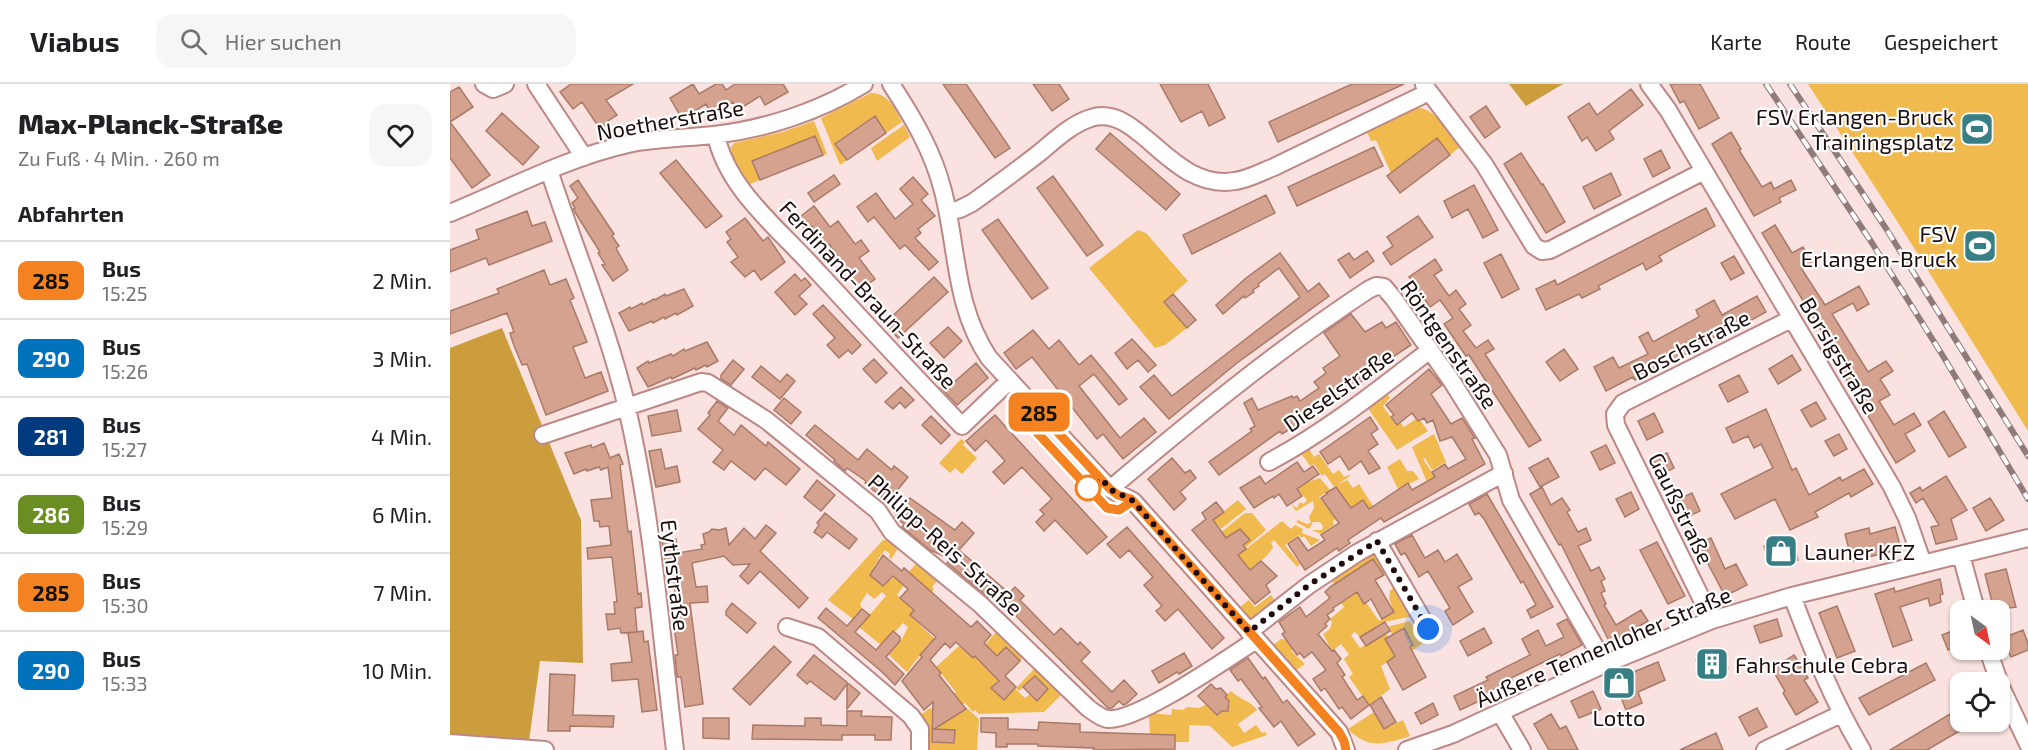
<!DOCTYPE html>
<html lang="de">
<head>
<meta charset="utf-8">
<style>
	body { margin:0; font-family:"Exo 2",sans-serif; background:#f6f6f6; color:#202124; height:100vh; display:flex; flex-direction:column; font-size:22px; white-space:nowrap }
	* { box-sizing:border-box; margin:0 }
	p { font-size:20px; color:#757577 }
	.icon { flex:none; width:33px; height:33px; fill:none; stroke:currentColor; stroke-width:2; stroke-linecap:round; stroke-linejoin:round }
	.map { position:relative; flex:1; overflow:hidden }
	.panel { display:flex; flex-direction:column; background:#fff; width:450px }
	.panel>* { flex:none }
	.badge { padding:0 12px; border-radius:9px; font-size:21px; line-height:39px }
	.needle { width:39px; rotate:147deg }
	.buttons { position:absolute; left:1500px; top:516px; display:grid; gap:12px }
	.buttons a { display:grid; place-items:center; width:60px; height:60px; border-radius:12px; background:#fff; box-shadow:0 2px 4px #0004; font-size:30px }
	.you { position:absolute; width:30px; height:30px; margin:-15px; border:4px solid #fff; border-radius:50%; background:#1a73e8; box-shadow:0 0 0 9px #1a73e833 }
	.map>.badge { position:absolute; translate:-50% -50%; box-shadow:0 0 0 3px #fff }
	h2 { padding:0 18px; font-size:22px; line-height:54px }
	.round { display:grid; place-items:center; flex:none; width:63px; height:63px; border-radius:18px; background:#f6f6f6 }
	.head { display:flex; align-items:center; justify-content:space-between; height:102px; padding:0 18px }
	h1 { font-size:28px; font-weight:800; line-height:45px }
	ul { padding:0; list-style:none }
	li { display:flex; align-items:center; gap:18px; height:78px; padding:0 18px; border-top:2px solid #e0e0e0 }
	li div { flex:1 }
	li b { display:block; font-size:22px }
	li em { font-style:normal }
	li .badge { min-width:66px; font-weight:700; text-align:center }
	header { display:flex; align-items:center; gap:36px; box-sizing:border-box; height:84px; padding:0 30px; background:#fff; border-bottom:2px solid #e0e0e0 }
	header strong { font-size:28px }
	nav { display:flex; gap:33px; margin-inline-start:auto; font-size:21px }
	.search { width:420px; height:54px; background:#f6f6f6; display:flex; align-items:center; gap:15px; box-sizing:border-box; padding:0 21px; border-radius:18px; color:#757577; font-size:22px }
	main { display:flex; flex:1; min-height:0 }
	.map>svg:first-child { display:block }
</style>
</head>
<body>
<header>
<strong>Viabus</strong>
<div class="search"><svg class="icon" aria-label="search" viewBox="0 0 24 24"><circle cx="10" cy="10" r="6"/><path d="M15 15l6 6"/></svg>Hier suchen</div>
<nav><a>Karte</a><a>Route</a><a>Gespeichert</a></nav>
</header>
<main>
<section class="panel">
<div class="head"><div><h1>Max-Planck-Straße</h1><p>Zu Fuß · 4 Min. · 260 m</p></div><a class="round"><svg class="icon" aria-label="heart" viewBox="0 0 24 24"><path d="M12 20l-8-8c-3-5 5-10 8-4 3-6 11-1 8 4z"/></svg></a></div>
<h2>Abfahrten</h2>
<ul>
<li><span class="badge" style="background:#f58220;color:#111">285</span><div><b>Bus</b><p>15:25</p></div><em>2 Min.</em></li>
<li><span class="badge" style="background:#0072bc;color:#fff">290</span><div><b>Bus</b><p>15:26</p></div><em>3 Min.</em></li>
<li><span class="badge" style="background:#003b80;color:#fff">281</span><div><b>Bus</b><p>15:27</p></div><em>4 Min.</em></li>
<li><span class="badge" style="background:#6b8e23;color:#fff">286</span><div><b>Bus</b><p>15:29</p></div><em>6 Min.</em></li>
<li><span class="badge" style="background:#f58220;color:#111">285</span><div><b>Bus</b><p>15:30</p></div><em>7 Min.</em></li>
<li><span class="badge" style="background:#0072bc;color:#fff">290</span><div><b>Bus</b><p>15:33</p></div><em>10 Min.</em></li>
</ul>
</section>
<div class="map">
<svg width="1578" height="666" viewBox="0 0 1578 666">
	<rect width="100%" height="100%" fill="#f9e2e0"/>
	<!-- green -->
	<path fill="#f0ba4e" d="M1358,0H1578V347L1449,140Z
		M421,9C438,9 445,24 452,38L436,49L424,32L385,59L397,76L390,81L371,34Z
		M967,24C985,23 999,50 1010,63L1000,71L941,89L926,56L921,57L917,48Z
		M364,37L377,70L373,71L365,52L302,77L310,96L300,100L282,73L281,63L284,59L332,48Z
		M454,41L460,53L427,77L421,64Z
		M688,146L696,149L738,197L714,218L737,244L715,261L705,264L639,184Z
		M935,307L940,314L933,322L946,341L950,338L954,343L966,335L968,337L970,336L978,347L947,366L917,323Z
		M984,350L996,378L982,386L975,374L973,375L985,393L977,398L962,363Z
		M511,355L515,358L513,361L527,374L512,390L505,384L500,389L489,379Z
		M857,362L864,373L869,370L883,390L889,386L894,393L899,391L900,392L887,401L897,396L903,404L909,400L923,422L919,425L913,416L907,420L909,423L895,432L893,414L885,402L884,403L875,390L872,392L864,380L860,382L851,369Z
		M950,375L957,387H963L969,395L948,405L937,383Z
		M870,394L880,406L869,413L886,435L883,437L884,441L871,450L862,446H872L873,442L870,438H863L859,445L846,438L848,436L857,440L861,439L859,433L864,424L863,417L846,427L841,420L847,424L850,418L854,420L857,416L845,402Z
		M788,416L796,425L771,445L763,436Z
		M795,429H802L816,446L795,464L793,461L799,456L790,445L775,455L770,449Z
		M832,437L841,445L845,441L853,445L852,449L870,456L861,462L854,452L851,454L849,451L835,461L850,480L847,483L824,456L821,459L823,463C819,472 805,481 796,488L788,471Z
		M433,456H439L449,463L441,475L439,473L440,470L435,466L428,475L429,476L424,482L426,484L420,491L429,499L435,493L440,497L449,487L452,495L468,478L489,495L482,503L484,506L481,509L454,501L447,511L464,526L467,533L465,536L485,555L477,562L457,588L438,570L452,555L458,543L453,539L444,549L442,547L431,561L409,543L436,512L432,508L424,515L417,509L410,520L412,525L403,535L378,516Z
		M925,467L937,488L933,490L923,475L910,513L914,520L916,518L929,537L944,528L939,514L940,507L947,499L963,532L934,538L911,554L905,548L901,551L910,564L936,549L943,561L945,571L963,561L954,545L943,551L937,543L960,537L973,559L943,581L940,576L931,582L940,605L919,621L899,593L903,590L894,575L899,570L891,560L882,567L873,550L880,545L882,538L880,535L894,523L891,519L907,508L897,492L884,500L879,493Z
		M821,511L826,518L804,535H798L789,524L799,516L805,523Z
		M548,546L575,572L570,577L547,572L535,582L548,597L542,604L553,616L565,605L575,614L580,610L587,616L598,605L585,592L569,607L566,604L586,583L613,609L594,628L529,630L525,626L523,628L515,619L502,628L504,632L517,624L529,635L527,666H477L468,633L480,624L485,625L506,608L486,583L509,562L524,573Z
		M831,555L839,556L845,564L841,567L855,580L845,587L822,562Z
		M781,607C790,616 800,616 807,626L788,640L794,649L806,641L812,649L815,648L817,651L782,663L760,642L739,641V658H725L724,651H700L699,629L721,631L722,625L733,626L737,623L749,624L757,620L772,627H778L780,618L775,613Z
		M924,628L934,645L953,636L960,652C934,660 919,666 898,645Z"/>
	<!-- forest -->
	<path fill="#cc9d3d" d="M1059,0H1113L1076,22Z
		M52,244L131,436L133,579L90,577L79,657L0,666V264Z"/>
	<!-- building -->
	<path fill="#d4a28f" stroke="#aa7a68" stroke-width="1.5" d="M121,0H183L156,16L167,31L158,37L161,41L152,48L132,18L123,25L110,8Z
		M243,0L249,10L266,0H272L276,6L285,0H333L338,8L315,21L310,12L288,26L283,18L262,30L256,20L232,35L220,14Z
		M493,0H516L560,64L545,74Z
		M583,0H609L619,15L602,27Z
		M710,0H758L775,34L759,42L752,27L731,38Z
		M902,0H954L828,58L819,38Z
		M1220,0H1250L1269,34L1249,45L1234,17L1230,19Z
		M9,3L23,23L0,38L40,91L22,104L0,74V8Z
		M1181,5L1193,21L1159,47L1164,55L1146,67L1137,53L1132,57L1118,33L1139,19L1147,31Z
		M1036,22L1050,43L1035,54L1020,33Z
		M52,29L89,63L73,81L36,47Z
		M425,32L436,49L397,76L385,60Z
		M1281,48L1291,65L1289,66L1312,103L1321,98L1324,105L1341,96L1346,106L1329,114L1331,118L1304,132L1262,60Z
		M660,49L730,110L716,126L646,65Z
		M365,52L373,71L310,96L302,77Z
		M987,54L1000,71L950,109L937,92Z
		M924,63L933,82L847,122L838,103Z
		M1211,66L1220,84L1203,93L1194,75Z
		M1071,69L1092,101L1093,100L1115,138L1096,149L1054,80Z
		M226,76L272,132L256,144L210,89Z
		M1161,89L1171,111L1144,125L1133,103Z
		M384,91L390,100L364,118L358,109Z
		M603,92L653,161L637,172L587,104Z
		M463,93L478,110L471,116L485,132L468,145L471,149L465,154L488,178L479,186L455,161L450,165L424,133L418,138L407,123L426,109L445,135L463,120L450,105Z
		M128,96L164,150L162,152L169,162L166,164L178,186L163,197L152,181L155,180L148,169L150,168L123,125L125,124L122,119L128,114L120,102Z
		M1024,101L1048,146L1033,154L1018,125L1002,134L994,117Z
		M816,111L825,129L742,170L733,151Z
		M364,122L380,143L388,137L405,160L411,156L419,167L409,174L425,195L409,207L401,195L403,194L379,160L377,162L362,142L356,146L347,135Z
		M1256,124L1265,142L1209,172L1212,177L1196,186L1193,179L1148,202L1150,205L1132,214L1129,210L1096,226L1086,205L1105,196L1107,201Z
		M77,127L82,142L95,138L102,157L39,181L36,174L0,188V166L29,155L26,146Z
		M968,132L983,153L941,181L933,169L943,162L937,153Z
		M295,134L313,157L318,153L335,178L311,196L304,186L295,193L281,178L288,173L277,158L281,155L276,148Z
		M548,135L598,204L582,215L532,146Z
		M1325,141L1342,169L1353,163L1362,178L1351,184L1375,221L1409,202L1419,220L1407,227L1403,219L1382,230L1418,288L1436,277L1443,287L1430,295L1440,311L1429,317L1444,341L1464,329L1471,341L1455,350L1465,367L1446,379L1389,283L1392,281L1312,149Z
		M917,167L924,177L900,194L888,176L899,169L904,176Z
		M830,169L858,208L869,199L879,212L787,279L719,335L690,303L704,291L722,312L850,213L829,184L808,200L809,202L803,206L804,208L795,214L794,212L773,230L766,221L796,194Z
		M1051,170L1069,205L1052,214L1034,179Z
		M1284,172L1294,189L1281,196L1271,179Z
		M985,175L992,186L984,191L999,212L1006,206L1016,220L1009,225L1021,241L1013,247L1026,264L1038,256L1044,265L1035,270L1091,356L1079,363L1019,271L1016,272L994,240L1003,234L990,216L980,223L959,193Z
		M94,186L100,201L116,195L124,214L120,216L137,258L123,263L135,294L151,288L158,307L96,331L77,280L72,281L63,259L60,249L64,248L57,229L0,250V227L49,209L47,205Z
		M345,190L351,197L355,194L361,201L349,212L357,220L345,231L325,208Z
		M484,193L498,208L448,254L435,239Z
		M234,205L243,222L227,231L226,229L215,235L214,233L203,239L202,237L179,247L169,229L180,223L181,225L192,219L193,221L204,215L205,216L215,210L216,212Z
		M723,210L746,236L737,244L714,218Z
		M1307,212L1316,228L1289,243L1288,240L1255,258L1256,260L1185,296L1183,293L1156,307L1144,283L1163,273L1169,284L1198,270L1189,253L1198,248L1203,258L1249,233L1246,226L1264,216L1272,231Z
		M373,221L411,261L402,270L398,266L389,274L377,261L385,254L363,230Z
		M901,230L915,248L932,238L936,244L946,238L961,261L938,276L939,278L877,322L832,350L830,347L769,391L759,378L802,347L800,345L805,342L794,319L802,314L808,326L842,312L843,314L847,312L850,317L869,304L864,298L876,289L873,284L890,272L874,249Z
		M498,243L512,257L494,274L480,259Z
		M583,246L599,265L609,256L629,281L641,271L666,301L677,315L669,321L644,290L629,302L670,354L694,334L706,348L673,375L653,350L647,355L582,273L566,285L554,269Z
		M682,255L706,281L698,288L688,276L677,285L665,269Z
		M257,258L268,277L257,283L256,281L246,286L245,284L222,295L221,293L198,303L187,284L198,277L199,279L221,270L223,272L234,265L235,267Z
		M1114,265L1128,285L1110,297L1096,278Z
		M1342,271L1351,286L1328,300L1319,285Z
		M424,275L437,289L426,299L413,285Z
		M283,276L294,285L281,301L271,295V291Z
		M526,279L538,294L507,321L490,303L499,295L503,299Z
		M311,282L330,298L337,290L345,297L330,315L302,293Z
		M979,285L992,301L981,310L1001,340L1012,334L1025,354L1022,355L1035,380L934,438L931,434L898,456L900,459L889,467L887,464L855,486L838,460L848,453L858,467L875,456L871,451L889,439L871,414L877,410L876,409L886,403L901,424L913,416L919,425L958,399L962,406L985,393L982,388L995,380L998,385L1016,375L1002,353L990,357L983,336L977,339L974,334L968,337L962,329L947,341L941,333L944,331L936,321Z
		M1289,291L1298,308L1278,318L1269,301Z
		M451,303L464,316L455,324L450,318L443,325L435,318Z
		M334,314L351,328L341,340L324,326Z
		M267,317L278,324L268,337L284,351L291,341L316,362L318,358L350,385L336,401L315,384L305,396L281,377L274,386L263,378L273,366L248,345L260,331L258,329Z
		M1366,318L1376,335L1361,343L1351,326Z
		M1316,325L1342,386L1346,384L1359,411L1390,393L1392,397L1414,385L1423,400L1401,413L1399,409L1365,428L1368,433L1340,446L1325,415L1285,435L1271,410L1323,384L1311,360L1304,364L1298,352L1283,359L1276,344Z
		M227,326L231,347L202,352L198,332Z
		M1494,327L1516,363L1499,373L1478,338Z
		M1204,329L1213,348L1197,356L1188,337Z
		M545,331L657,453L637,470L605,436L594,447L586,438L594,430L590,426L602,415L572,383L554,400L543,388L555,377L536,356L525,367L516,357Z
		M481,332L500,351L491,360L472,341Z
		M920,333L928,345L921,350L928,360L918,367L930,384L919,390L911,377L899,386L890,372L878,380L870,368Z
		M365,341L408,376L417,365L442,386L444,382L458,393L445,409L437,405L431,413L415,399L416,397L397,384L395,387L384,377L385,376L356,351Z
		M1389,350L1397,365L1384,372L1375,357Z
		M154,359L160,374L169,370L173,380L170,381L178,448L181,447L188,510L191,509L192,523L185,524L187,548L171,549L170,544L158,546L156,530H165L164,518H167L162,473L138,475L137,464L161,461L159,442L150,443L149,437H144L141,416L162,414L158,383L151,386L149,383L137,387L136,385L124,390L115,369L141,361L142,364Z
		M1156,361L1165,379L1150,386L1141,368Z
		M211,365L215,385L227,382L230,398L206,403L199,367Z
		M1217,369L1224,384L1210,391L1202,375Z
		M722,374L735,389L740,386L746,394L730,408L736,415L724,426L698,395Z
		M1098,374L1109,393L1090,403L1079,384Z
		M847,378L854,388L863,382L869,390L847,405L852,412L837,422L829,410L824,414L823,412L804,424L790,404L810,392L815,400Z
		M1496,392L1517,426L1501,435L1507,455L1486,460L1481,443L1489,441L1473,414L1466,419L1460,409L1470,403L1472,407Z
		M367,396L385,411L371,427L354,413Z
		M1092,403L1101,421L1112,414L1120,426L1117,428L1128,448L1136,444L1141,456L1128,462L1141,487L1149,483L1155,495L1151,497L1155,507L1151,509L1156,520L1154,521L1166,541L1191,526L1198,537L1160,559L1111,460L1109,461L1080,410Z
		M1181,408L1189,425L1175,433L1166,415Z
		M1242,409L1250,427L1231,436L1223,418Z
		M1037,410L1103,523L1081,534L1077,526L1086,521L1073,497L1071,499L1034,435L1029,429L1025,431L1019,420Z
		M460,414L505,446L512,438L524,449L509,466L559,509L565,503L574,512L570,516L604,551L611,544L628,561L630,558L640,568L631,577L662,608L674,596L687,610L676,620L673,621L669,617L662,624H658L542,508L538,513L497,479L501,475L480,466L452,443L454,440L445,433Z
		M1540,414L1554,436L1536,447L1523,424Z
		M766,418L774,428L763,436L776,454L790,445L800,456L793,461L796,465L788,471L800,486L811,477L827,492L816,501L820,508L805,520L742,446L756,435L752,429Z
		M375,429L407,455L399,465L377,448L372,454L364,448L369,441L367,439Z
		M316,441L326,449L310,467L358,514L349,524L310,487L298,500L290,492L300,480L283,481L274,472L242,479L246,503L257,502L258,518L240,519L253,620L235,623L231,593H227L225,571H228L223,535L227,534L223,489L217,490L212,457L226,455L228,469L252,465L251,461L255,460L253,450L259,448L262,445L269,446L276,444L279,461L294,444L305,455Z
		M677,443L774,554L762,565L728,525L715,537L706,527L712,522L694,501L703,493L679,466L670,474L657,460Z
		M1445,443L1451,465L1402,477L1395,450L1419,444L1420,450Z
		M962,451L975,474L988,466L995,478L1007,470L1022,495L1008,503L1023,528L1003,541L995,527L1000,524L978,487L969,493L955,469L951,471L945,460Z
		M1261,454L1275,485L1286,480L1297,501L1275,512L1256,476L1252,478L1245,461Z
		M1343,455L1348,476L1335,480L1333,472L1318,476L1314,462Z
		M1207,458L1235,512L1218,520L1190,466Z
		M433,471L452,487L454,484L521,543L527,537L541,551L534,559L547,572L556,563L570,577L555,592L566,603L554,616L541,604L549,597L525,572L523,574L506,558L500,564L495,559L480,576L491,589L489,591L516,625L484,645L505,646L504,659L482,658L483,618L474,626L452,597L472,573L470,571L486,553L460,531L464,526L450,514L458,505L443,492L433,502L420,491Z
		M923,475L934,491L925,496L944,528L932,535L921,515L914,520L907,508L883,524L884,526L877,531L880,535L875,540L877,542L868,550L882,567L884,566L891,575L887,579L895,591L892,593L907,616L913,612L919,621L901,635L892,623L889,625L875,604L871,607L863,595L876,586L862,568L854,574L850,569L847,571L832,550L835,548L829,538L850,523L856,533L880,514L875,508L880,503Z
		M1556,485L1566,523L1544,526L1535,490Z
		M1490,495L1493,510L1490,511L1491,518L1480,522L1478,514L1450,523L1462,556L1443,563L1425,510L1444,504L1445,508Z
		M282,519L306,539L297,549L276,531V527Z
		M1387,522L1405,567L1387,574L1369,529Z
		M376,524L397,542L412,525L420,531L405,548L426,566L443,547L450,553V557L436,573L454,590L445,601L431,587L368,534Z
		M1117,535L1132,561L1111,572L1110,570L1061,594L1062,596L1028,613L1029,617L1010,626L1004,612L1038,596L1036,593L1080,571L1072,555L1088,546L1096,562L1114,553L1107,540Z
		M1327,535L1332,552L1310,559L1304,542Z
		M935,538L940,547L916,562L910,553Z
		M954,544L963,561L960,563L976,593L953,606L937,578L945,572L935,555Z
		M1034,544L1042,559L1018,572L1010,557Z
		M1510,544V561L1498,566L1492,551Z
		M1573,546L1578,559V566L1561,573L1553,554Z
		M193,547L194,558L198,557L207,626L192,628L188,595L162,597L161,580L182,578L178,549Z
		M324,562L341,578L300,621L283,605Z
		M1271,566L1278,584L1253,594L1246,576Z
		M734,569L742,582L729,590L727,588L709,599L702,587Z
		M364,571L410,609L397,625V600L385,616L360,597L357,600L347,591Z
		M1344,571L1358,594L1354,596L1368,618L1346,631L1333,609L1335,607L1322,585Z
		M798,574L813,595L815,593L833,619L837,616L865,650L848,662L831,637L824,643L809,624L812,623L791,595L788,597L780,586Z
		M1208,578L1215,596L1188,608L1192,619L1176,626L1164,596Z
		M1476,579L1485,596L1419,631L1409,614Z
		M100,590L125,591L123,631L164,632L163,643L120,642V647H98Z
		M585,592L598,605L587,617L573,603Z
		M761,600L766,605L771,604L777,611L775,613L779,617L778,627H772L767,631L748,612Z
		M1143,607L1151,625L1129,634L1121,617Z
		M931,613L946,638L934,645L920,621Z
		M983,619L988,631L971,640L965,629Z
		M1307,624L1317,643L1299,652L1289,633Z
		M397,627H412L411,632L442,633L441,656H425V651H392V656L302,655L303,641L355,642V634H371V641L397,642Z
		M1101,630L1110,645L1116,642L1128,666H1099L1084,640Z
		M1500,630L1510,647L1499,653L1477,666H1440Z
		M253,634H279V655L253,654Z
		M531,634H558V645L588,646L589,638L630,640V648L725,651V665L643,666L644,664L588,662V660H557V663H546V649L531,648Z
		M1266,649L1273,666H1230L1253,655Z"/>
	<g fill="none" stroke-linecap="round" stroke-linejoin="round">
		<defs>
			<path id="minor" d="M34,0L43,5L55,0
				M86,0L134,73
				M441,0C463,34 483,67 493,107C508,165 504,222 539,274L660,405L683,417L889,648L896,666
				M1199,0L1218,26L1442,403L1457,434L1473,480
				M974,1L1034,80L1084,162L1092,167L1100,166L1254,87
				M266,51C277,105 329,145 365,185C414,238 462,290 512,342L559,297
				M99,86C124,164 158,243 177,324C203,436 211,552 225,666
				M498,128L510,125L522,119C544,103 566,87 588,70C604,57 621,40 641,34C689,18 720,108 785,97C799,95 811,88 824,83L979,8
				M0,129C59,105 116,74 178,60C206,54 236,54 264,51C316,45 370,27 414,0
				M93,351L251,298L258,299L316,336L428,427L442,448L530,520L638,624C644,628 650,634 658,635C687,638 778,574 806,556
				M819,378C877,347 928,306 980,266
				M660,405C743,335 827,266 918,206L926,202L934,203L944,215L1001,296L1048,371L1061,416L1155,580
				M927,457L978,545
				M1511,471L1526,526
				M1342,512C1362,565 1383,617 1412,666
				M1262,536L1166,341L1165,330L1173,319L1341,235
				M337,543L368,553L461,632L470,645V666
				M799,548L859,501L907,469L1054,389
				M1538,566L1551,603L1578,660
				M1051,630L1072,666
				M0,659L95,666
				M957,666L1003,650L1155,580L1262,536L1342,512L1578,454
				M1315,666L1391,630"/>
		</defs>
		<!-- minor casing -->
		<use href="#minor" stroke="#bc8885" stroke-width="20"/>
		<!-- minor -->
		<use href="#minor" stroke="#fff" stroke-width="16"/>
		<defs>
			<path id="rail" d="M1316,0L1422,159L1493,272L1578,415
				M1340,0L1437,146L1578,372"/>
		</defs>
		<!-- rail casing -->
		<use href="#rail" stroke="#907b7a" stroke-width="6"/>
		<!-- rail -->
		<use href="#rail" stroke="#fff" stroke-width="4" stroke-dasharray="11" stroke-linecap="butt"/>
	</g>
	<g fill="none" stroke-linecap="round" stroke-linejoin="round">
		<defs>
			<path id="line" d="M681,415L668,411L660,405L578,316C582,325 575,334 582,343L657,424L669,426L683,417L889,648L894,657L896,666"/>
		</defs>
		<!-- line casing -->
		<use href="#line" stroke="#fff" stroke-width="14"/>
		<!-- line -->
		<use href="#line" stroke="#f58220" stroke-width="9"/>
		<!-- walk -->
		<path stroke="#1e0b0b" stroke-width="6" stroke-dasharray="0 10.8" d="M638,404L651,395L663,407L681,415L799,548L859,501L927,457L978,545"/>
	</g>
	<!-- icons -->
	<defs>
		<symbol id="stadium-square" viewBox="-11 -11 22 22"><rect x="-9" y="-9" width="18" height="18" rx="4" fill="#377f85" stroke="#fff"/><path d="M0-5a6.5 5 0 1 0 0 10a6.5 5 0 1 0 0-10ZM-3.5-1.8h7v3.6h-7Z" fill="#fff"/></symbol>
		<symbol id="shop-square" viewBox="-11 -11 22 22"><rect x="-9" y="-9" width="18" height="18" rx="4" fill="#377f85" stroke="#fff"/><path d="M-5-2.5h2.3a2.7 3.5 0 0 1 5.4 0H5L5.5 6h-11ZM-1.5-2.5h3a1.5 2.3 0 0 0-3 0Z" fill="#fff"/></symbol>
		<symbol id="building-square" viewBox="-11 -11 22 22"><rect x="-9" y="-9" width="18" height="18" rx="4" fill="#377f85" stroke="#fff"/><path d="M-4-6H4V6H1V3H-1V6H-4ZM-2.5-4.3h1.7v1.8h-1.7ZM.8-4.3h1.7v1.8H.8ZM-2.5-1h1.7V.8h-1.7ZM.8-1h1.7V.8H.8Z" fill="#fff"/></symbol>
	</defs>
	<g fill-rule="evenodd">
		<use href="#stadium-square" x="1508" y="26" width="38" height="38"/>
		<use href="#stadium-square" x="1511" y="143" width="38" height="38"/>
		<use href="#shop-square" x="1312" y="448" width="38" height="38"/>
		<use href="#building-square" x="1243" y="561" width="38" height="38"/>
		<use href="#shop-square" x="1150" y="580" width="38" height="38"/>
	</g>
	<!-- markers -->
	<circle fill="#fff" stroke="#f58220" stroke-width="3" cx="638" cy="404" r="12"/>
	<g text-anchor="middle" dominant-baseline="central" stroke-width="4.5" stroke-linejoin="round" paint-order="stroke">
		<!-- poi labels -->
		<g font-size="22" fill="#1e0b0b" stroke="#fff" text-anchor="end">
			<text x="1504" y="32">FSV Erlangen-Bruck<tspan x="1504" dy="25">Trainingsplatz</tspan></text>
			<text x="1507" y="149">FSV<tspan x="1507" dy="25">Erlangen-Bruck</tspan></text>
			<text x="1354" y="467" text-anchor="start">Launer KFZ</text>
			<text x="1285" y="580" text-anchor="start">Fahrschule Cebra</text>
			<text x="1169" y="633" text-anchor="middle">Lotto</text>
		</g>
		<!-- street labels -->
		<g font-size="22" fill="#1e0b0b" stroke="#fff">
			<text transform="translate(220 35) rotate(-10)">Noetherstraße</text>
			<text transform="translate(419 210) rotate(47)">Ferdinand-Braun-Straße</text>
			<text transform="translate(1000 260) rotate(55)">Röntgenstraße</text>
			<text transform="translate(1241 260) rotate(-27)">Boschstraße</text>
			<text transform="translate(1390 271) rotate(59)">Borsigstraße</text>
			<text transform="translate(888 305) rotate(-35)">Dieselstraße</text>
			<text transform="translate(1232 424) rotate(64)">Gaußstraße</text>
			<text transform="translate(496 460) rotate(42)">Philipp-Reis-Straße</text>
			<text transform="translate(226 491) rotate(83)">Eythstraße</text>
			<text transform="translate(1153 562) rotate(-23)">Äußere Tennenloher Straße</text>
		</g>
	</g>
</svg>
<div class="buttons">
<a><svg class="needle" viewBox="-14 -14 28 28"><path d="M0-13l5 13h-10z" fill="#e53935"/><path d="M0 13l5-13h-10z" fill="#757577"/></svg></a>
<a><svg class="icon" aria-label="locate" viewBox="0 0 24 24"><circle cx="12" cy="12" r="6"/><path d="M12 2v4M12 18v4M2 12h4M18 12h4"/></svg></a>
</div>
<div class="you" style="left:978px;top:545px"></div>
<b class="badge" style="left:589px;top:328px;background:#f58220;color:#111">285</b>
</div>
</main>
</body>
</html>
